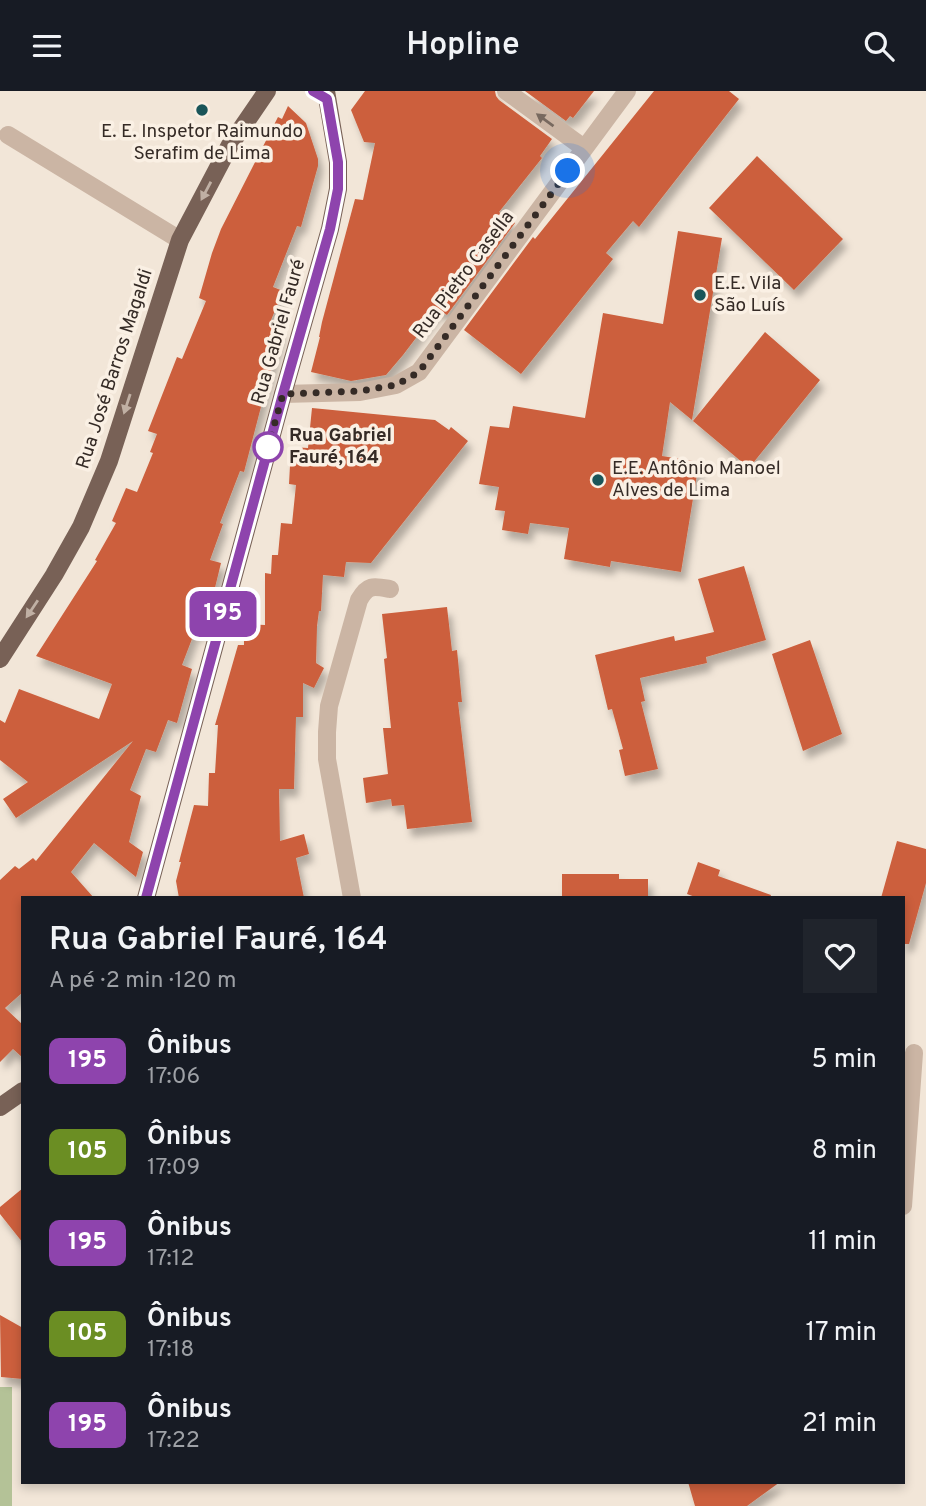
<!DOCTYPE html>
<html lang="pt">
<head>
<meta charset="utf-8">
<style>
	body { margin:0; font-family:Overpass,sans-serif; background:#20242c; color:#f1f3f6; height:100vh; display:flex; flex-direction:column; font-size:26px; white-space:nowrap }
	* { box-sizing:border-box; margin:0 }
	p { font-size:23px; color:#9ea1a6 }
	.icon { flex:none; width:38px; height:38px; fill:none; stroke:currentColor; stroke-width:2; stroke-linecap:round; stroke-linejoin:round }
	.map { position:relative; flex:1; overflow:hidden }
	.sheet { position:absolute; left:21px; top:805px; width:884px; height:588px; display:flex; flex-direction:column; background:#171b24; border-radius:0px; box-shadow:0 4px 10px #0003 }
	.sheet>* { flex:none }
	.badge { padding:0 14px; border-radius:10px; font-size:24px; line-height:46px }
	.you { position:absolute; width:35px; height:35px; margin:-18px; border:5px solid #fff; border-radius:50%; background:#1a73e8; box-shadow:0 0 0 10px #1a73e833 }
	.map>.badge { position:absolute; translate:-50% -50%; box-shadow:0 0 0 4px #fff }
	.round { display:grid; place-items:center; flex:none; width:74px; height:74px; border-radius:0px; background:#20242c }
	.headline { display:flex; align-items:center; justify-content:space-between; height:119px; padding:0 28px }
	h1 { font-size:33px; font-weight:600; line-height:52px }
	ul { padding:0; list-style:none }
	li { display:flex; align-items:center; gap:21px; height:91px; padding:0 28px }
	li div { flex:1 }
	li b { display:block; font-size:26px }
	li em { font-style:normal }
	li .badge { min-width:77px; font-weight:700; text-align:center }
	header { display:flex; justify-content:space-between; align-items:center; height:91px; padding:0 28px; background:#171b24; font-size:32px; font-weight:600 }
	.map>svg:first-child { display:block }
</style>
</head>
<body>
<header><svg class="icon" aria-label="menu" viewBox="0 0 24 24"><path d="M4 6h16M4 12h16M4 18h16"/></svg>Hopline<svg class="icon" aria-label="search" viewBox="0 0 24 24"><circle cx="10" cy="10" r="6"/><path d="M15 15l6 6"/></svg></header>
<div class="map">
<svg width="926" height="1415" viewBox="0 0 926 1415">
	<defs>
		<filter id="shadow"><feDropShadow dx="4.5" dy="8" stdDeviation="3.5" flood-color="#0004"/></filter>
	</defs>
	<rect width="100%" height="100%" fill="#f2e6d8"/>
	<!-- green -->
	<path fill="#b4c297" d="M0,1296H12V1415H0Z"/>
	<!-- building -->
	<path fill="#cc5f3c" filter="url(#shadow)" d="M365,0H495L496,5L499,9L552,48L540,65L542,67L499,121L515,132L447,224L438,218L403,264L386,284L351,290L311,281L320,246H319L322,231L355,108L363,109L375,52L364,51L351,19Z
		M525,0H594L573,27L570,25L566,30Z
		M654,0H729L739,8L639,136L633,130L606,162L613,168L521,283L464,239L533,146L535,148Z
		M288,15L306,32L318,68V75L301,136L297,135L273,196L283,200L269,234L281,239L244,381L240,380L220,432L223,433L210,469L221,472L211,513L200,542L195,540L182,574L192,578L177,632L168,629L156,661L146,658L130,699L141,705L129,751L143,761L136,786L94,752L71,781L94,807H23V901L5,917L23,934V967L13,958L0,971V789L15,775L19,778L33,767L36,770L133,650L16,727L3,708L28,691L0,669V629L5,632L19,598L99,628L112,593L36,565L97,470L95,469L116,432L112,430L126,397L137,401L153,362L150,361L157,343L148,340L177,266L182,268L206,210L199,207L212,162L221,138L278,26L282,28Z
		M757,65L843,148L794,199L709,117Z
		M678,140L722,147L692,329L670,311L662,365L699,371L681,481L611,470L610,476L564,468L569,437L530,432L528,443L502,439L505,420L495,419L499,396L479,393L490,335L509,337L513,315L585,327L603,222L663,233Z
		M765,241L820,289L749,377L693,330Z
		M312,317L435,329L449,339L451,336L468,350L371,472L346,471L344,486L323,484L321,520H319L317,535L316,572L324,577L314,597L303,592V626H296L294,698H279L280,750L304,743L309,763L296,767L304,807H179L176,790L181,771H179L194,714L208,715L209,682H215L218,634H215L238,554H244V533L265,534V482L271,483L272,464H278L281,432L292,433L296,394L289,393L291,356L308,357Z
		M744,475L766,549L706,566L707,572L640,587L645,610L641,611L658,678L625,685L619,659L623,658L612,618L608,619L595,564L674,545L675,550L714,541L698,488Z
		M447,516L452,560L457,559L462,611H458L472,731L407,738L404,714L392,715L391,708L366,712L363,687L388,683L383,637H391L384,568L387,567L382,523Z
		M810,549L842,643L803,660L772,563Z
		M897,750L926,758V792L909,853H903V807H881Z
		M698,771L720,779L718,785L771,804L770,807H698L687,803Z
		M562,783H619V788H648V807H562Z
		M23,1097V1152L0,1123V1116Z
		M0,1224L23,1237V1288L1,1286Z
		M688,1391H780L747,1415H695Z"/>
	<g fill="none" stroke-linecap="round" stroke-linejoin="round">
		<!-- minor -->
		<path stroke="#cbb5a4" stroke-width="18" d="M506,0L584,57
			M8,44L180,149
			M283,303L360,301L396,294L419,281L627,0
			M352,807L327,668V641L329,615L359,509C368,493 374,495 390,498
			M903,1115L914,962"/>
		<!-- major -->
		<path stroke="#786156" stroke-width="18" d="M0,568L54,484L81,436L109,370L180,149L230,54L267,0
			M146,807L283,303L330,138L338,98V71L326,0
			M0,1016L23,1000"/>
	</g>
	<!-- one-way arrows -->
	<defs><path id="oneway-solid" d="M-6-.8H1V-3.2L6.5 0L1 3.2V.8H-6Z" transform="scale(1.75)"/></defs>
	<use fill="#78695f" href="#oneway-solid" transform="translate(545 29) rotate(-144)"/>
	<g fill="#c0b0a4">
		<use href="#oneway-solid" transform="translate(206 100) rotate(118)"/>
		<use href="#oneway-solid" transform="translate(127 313) rotate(108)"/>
		<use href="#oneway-solid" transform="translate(32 518) rotate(124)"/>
	</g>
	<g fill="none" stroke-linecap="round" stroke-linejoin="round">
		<defs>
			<path id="line" d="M146,807L283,303L330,138L338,98V71L327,8L313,0"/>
		</defs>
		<!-- line casing -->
		<use href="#line" stroke="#fff" stroke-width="16"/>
		<!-- line -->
		<use href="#line" stroke="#8e44ad" stroke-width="10"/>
		<!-- walk -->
		<path stroke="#352b26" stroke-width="7" stroke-dasharray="0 12.6" d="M268,356L283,303L360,300L396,294L419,281L568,80"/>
	</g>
	<!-- markers -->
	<g fill="#1a5559" stroke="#faf0e4" stroke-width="2.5">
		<circle cx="202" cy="19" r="7"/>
		<circle cx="700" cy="204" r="7"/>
		<circle cx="598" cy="389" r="7"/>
	</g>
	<circle fill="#fff" stroke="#8e44ad" stroke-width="3.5" cx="268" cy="356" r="14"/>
	<g text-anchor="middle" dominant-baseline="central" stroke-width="7" stroke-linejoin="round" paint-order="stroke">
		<!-- poi labels -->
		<g font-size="19" fill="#352b26" stroke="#faf0e4" text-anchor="start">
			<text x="202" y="41" text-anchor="middle">E. E. Inspetor Raimundo<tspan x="202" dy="22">Serafim de Lima</tspan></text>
			<text x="714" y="193">E.E. Vila<tspan x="714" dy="22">São Luís</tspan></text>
			<text x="612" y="378">E.E. Antônio Manoel<tspan x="612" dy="22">Alves de Lima</tspan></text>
		</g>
		<!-- street labels -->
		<g font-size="19" fill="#352b26" stroke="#faf0e4">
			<text transform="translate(464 184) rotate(-53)">Rua Pietro Casella</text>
			<text transform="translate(279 241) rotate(-74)">Rua Gabriel Fauré</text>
			<text transform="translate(115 278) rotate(-72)">Rua José Barros Magaldi</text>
		</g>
		<!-- stop labels -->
		<g font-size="19" font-weight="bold" fill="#352b26" stroke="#faf0e4" text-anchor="start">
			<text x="289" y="345">Rua Gabriel<tspan x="289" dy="22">Fauré, 164</tspan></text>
		</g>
	</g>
</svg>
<div class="you" style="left:568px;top:80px"></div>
<b class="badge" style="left:223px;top:523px;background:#8e44ad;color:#fff">195</b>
<section class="sheet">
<div class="headline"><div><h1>Rua Gabriel Fauré, 164</h1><p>A pé · 2 min · 120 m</p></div><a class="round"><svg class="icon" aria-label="heart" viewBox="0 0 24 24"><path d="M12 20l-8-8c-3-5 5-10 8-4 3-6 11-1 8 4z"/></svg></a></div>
<ul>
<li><span class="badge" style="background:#8e44ad;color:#fff">195</span><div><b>Ônibus</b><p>17:06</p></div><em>5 min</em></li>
<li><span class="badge" style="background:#6b8e23;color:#fff">105</span><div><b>Ônibus</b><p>17:09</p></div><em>8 min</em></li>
<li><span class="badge" style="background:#8e44ad;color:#fff">195</span><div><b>Ônibus</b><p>17:12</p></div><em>11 min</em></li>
<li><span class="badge" style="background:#6b8e23;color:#fff">105</span><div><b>Ônibus</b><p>17:18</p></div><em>17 min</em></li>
<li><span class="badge" style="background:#8e44ad;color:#fff">195</span><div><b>Ônibus</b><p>17:22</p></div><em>21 min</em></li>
</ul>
</section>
</div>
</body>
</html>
